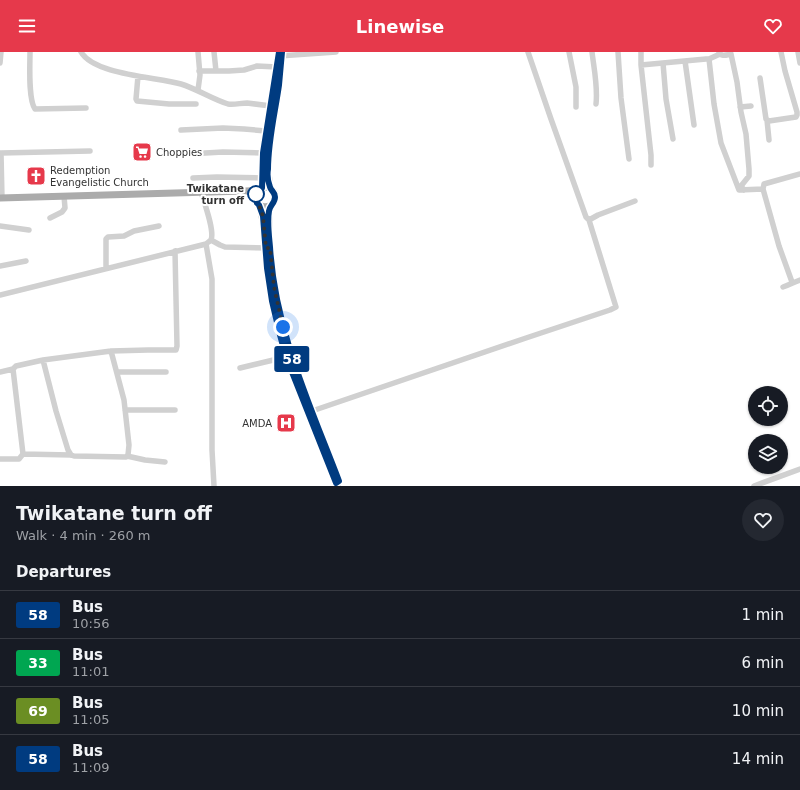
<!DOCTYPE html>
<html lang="en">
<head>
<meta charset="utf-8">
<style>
	body { margin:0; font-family:"DejaVu Sans",sans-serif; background:#242831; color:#f1f3f6; height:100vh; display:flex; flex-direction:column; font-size:15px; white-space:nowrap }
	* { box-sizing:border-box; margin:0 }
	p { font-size:13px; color:#9ea1a6 }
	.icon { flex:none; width:22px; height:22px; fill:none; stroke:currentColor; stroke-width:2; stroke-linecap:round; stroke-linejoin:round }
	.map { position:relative; height:434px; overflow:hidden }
	.panel { display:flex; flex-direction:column; background:#171b24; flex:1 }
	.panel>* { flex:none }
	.badge { padding:0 8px; border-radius:3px; font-size:14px; line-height:26px }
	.tools { position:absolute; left:748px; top:334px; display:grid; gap:8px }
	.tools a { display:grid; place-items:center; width:40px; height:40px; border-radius:50%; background:#171b24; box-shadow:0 1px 3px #0004; font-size:20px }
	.you { position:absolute; width:20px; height:20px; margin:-10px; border:3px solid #fff; border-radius:50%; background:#1a73e8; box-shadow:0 0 0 6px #1a73e833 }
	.map>.badge { position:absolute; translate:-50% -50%; box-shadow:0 0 0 2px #fff }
	h2 { padding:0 16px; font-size:15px; line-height:36px }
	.round { display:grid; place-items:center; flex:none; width:42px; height:42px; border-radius:21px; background:#242831 }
	.head { display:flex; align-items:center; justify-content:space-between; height:68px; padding:0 16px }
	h1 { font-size:19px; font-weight:700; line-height:30px }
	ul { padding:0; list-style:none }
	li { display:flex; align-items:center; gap:12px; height:48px; padding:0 16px; border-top:1px solid #363941 }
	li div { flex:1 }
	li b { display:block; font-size:15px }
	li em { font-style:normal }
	li .badge { min-width:44px; font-weight:700; text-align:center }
	header { display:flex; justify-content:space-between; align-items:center; height:52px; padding:0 16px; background:#e6394b; color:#fff; font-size:18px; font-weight:700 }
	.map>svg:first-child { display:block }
</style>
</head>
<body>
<header><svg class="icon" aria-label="menu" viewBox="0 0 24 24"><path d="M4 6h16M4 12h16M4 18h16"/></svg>Linewise<svg class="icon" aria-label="heart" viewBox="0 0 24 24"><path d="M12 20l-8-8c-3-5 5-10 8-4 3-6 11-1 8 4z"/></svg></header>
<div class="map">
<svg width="800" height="434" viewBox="0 0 800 434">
	<rect width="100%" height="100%" fill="#fff"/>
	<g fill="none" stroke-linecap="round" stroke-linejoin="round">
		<!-- minor -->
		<path stroke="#d0d0d0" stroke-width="5.5" d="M30,0C30,13 28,47 35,57L86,56
			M81,0C94,23 157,25 181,32C197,37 212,47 228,52C234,53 241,51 247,51C255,52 263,53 271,54
			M214,0L216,19
			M569,0L576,35V55
			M592,0C594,17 598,35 596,52
			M618,0L621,46L629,107
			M641,0V13L651,103V113
			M719,0C721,5 726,3 731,2L737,30L741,60L746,82L749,117V124L741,134L744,138
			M798,0L800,11
			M279,4L336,0
			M709,7L714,52L721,91L739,138L763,137
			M685,9L694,73
			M0,11L1,0
			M663,11L666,47L673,87
			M641,13L706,7H709L720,2
			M199,19H229L244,18L257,14L277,15
			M138,24L136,47L137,49L169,52H196
			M760,26L766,67L769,69L796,65L797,63V60L785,19L781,0
			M198,38L200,23L198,0
			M740,55L751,54
			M767,68L769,88
			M181,78L223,76L244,77L266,79
			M188,102L223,100L263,101
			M193,126L217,125L263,126
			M2,146L1,101L90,99
			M50,166L62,160L65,156L64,144
			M589,168L598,163L635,149
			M0,174L29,178
			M211,188L220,193L225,195L270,196
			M206,192L212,227V398L214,434
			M0,214L26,209
			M106,216V187L108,185L124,184L134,179L159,174
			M792,230L779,194L763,137L764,132L800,122
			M783,235C789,233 794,230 800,228
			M0,243L206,192C208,190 209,190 211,188C215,179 204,150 201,140
			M43,308L56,359L68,398L71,403
			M240,316L286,305
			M0,320L13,317L16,314L43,308L111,299L148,298H176L177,294L175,199
			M117,320H166
			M125,358H175
			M312,359L526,286L610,258L616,255L589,168L586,165L551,67L528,0
			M23,402L71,403L74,404L126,405L128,403L129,393L124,348L111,299
			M127,404L145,408L165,410
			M0,407H19L23,402L13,317
			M754,434L800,417"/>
		<!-- major -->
		<path stroke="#ababab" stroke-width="7" d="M262,136L263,101L267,76
			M270,136C264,102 273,68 279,34C280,23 281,11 282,0
			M0,146L245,139C249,139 254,139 258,138C260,137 261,136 263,135C270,134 276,140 275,146C273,162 247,154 258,138
			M259,153C266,173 265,194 267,214C271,245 278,275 286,305L337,434
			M269,185V161L270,154
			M279,259L291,304L294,312"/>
	</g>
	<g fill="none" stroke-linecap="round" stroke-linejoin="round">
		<defs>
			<path id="line" d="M279,0L263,101L262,136L256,140L255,145L257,151L259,153L263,164L267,216L272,249L280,283L286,305L336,431L339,429C310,353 275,278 270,195C269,184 267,170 269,159C270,153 275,151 275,145C275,140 271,139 270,135C268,130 267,123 268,117C268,89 275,61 279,33C280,22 281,11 282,0"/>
		</defs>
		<!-- line casing -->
		<use href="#line" stroke="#fff" stroke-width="9"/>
		<!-- line -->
		<use href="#line" stroke="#003b80" stroke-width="6"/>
		<!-- walk -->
		<path stroke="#333" stroke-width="4" stroke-dasharray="0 7.2" d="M256,142V148L259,153L263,164L266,196H270L274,235L283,275"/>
	</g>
	<!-- icons -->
	<defs>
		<symbol id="supermarket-square" viewBox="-11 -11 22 22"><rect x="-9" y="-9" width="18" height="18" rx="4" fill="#e6394b" stroke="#fff"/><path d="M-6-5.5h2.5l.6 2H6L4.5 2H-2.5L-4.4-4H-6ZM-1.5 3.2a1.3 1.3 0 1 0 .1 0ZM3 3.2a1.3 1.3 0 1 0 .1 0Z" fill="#fff"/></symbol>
		<symbol id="church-square" viewBox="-11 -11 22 22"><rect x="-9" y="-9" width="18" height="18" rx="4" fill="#e6394b" stroke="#fff"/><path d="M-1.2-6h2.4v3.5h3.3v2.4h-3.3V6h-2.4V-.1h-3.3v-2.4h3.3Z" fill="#fff"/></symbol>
		<symbol id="hospital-square" viewBox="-11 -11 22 22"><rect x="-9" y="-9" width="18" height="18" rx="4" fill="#e6394b" stroke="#fff"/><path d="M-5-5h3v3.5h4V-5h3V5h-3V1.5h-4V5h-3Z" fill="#fff"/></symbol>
	</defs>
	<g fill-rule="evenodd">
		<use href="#supermarket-square" x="131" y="89" width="22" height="22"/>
		<use href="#church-square" x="25" y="113" width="22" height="22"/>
		<use href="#hospital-square" x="275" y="360" width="22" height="22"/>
	</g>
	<!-- markers -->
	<circle fill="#fff" stroke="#003b80" stroke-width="2" cx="256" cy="142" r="8"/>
	<g text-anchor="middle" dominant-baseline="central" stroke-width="4" stroke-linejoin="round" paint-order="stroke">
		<!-- poi labels -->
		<g font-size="10" fill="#333" stroke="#fff" text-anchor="start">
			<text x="156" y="100">Choppies</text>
			<text x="50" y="118">Redemption<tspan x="50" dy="12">Evangelistic Church</tspan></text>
			<text x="272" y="371" text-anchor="end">AMDA</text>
		</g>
		<!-- stop labels -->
		<g font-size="10" font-weight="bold" fill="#333" stroke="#fff" text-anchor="end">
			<text x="244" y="136">Twikatane<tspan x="244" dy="12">turn off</tspan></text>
		</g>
	</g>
</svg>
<div class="tools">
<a><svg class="icon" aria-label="locate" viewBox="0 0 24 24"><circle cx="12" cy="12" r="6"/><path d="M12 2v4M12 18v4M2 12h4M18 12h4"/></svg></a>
<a><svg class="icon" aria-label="layers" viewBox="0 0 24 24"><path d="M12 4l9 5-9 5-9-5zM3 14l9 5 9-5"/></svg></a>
</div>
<div class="you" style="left:283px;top:275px"></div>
<b class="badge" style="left:292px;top:307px;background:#003b80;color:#fff">58</b>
</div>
<section class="panel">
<div class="head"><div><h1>Twikatane turn off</h1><p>Walk · 4 min · 260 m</p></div><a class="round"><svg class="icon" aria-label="heart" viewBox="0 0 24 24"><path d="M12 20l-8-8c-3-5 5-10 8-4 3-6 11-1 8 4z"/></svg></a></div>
<h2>Departures</h2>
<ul>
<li><span class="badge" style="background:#003b80;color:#fff">58</span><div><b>Bus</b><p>10:56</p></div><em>1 min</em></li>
<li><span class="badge" style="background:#00a651;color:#fff">33</span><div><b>Bus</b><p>11:01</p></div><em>6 min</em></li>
<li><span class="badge" style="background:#6b8e23;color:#fff">69</span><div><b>Bus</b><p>11:05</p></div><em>10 min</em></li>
<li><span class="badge" style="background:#003b80;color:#fff">58</span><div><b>Bus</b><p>11:09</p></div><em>14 min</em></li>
</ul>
</section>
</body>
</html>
